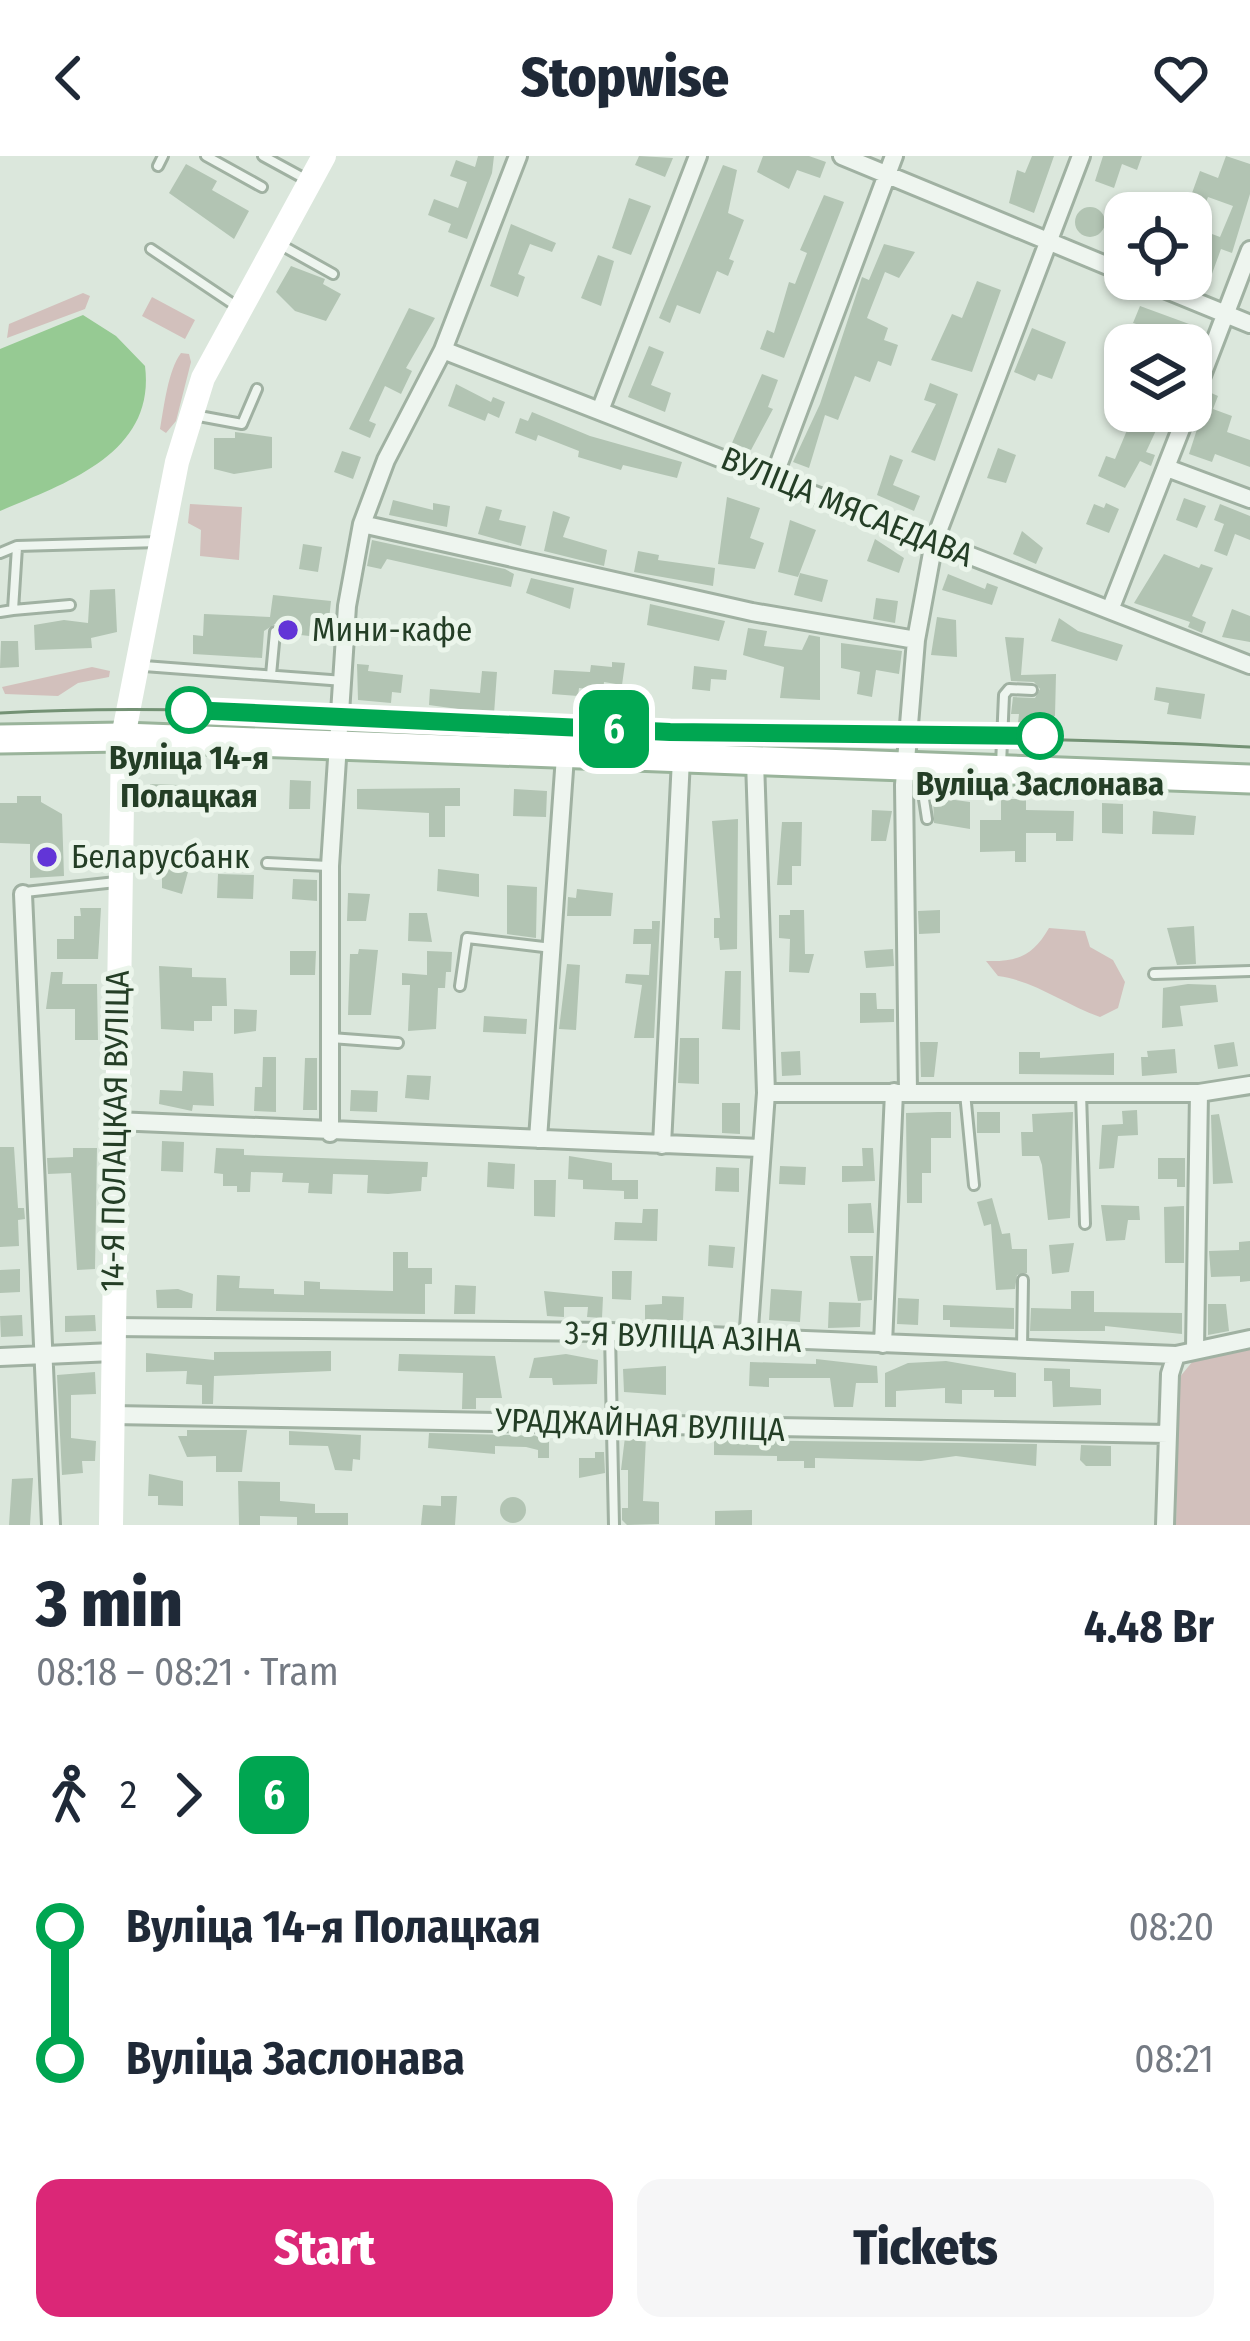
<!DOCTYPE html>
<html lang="en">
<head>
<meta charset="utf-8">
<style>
	body { margin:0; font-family:"Fira Sans Condensed",sans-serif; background:#f6f6f7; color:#1f2937; height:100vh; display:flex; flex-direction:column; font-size:45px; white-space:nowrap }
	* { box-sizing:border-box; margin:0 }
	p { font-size:39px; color:#747a83 }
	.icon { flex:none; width:66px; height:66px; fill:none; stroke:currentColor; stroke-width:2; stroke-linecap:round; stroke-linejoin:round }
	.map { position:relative; height:1369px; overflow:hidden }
	.sheet { display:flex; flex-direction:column; background:#fff; flex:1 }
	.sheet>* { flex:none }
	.badge { padding:0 24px; border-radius:18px; font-size:42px; line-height:78px }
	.buttons { position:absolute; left:1104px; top:36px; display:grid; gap:24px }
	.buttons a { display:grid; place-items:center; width:108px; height:108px; border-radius:24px; background:#fff; box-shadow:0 3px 9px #0004; font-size:60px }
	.map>.badge { position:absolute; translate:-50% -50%; box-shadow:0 0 0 6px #fff }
	.legs { display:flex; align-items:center; gap:18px; height:132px; padding:0 36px; font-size:39px }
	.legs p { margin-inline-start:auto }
	.head { display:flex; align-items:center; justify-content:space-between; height:204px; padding:0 36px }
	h1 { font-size:66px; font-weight:800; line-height:90px }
	.action { display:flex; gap:24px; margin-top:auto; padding:24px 36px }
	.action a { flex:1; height:138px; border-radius:24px; background:#db2777; color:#fff; font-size:48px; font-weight:800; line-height:138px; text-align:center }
	.action a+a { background:#f6f6f7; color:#1f2937 }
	ul { padding:0 36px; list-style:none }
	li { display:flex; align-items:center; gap:42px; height:132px; font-size:45px }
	li i { display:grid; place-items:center; width:18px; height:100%; margin:0 15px; background:currentColor }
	li i::after { content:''; width:30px; height:30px; margin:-15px; border:9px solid; border-radius:50%; background:#fff }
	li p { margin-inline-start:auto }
	li:first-child i { background:linear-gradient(#0000 50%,currentColor 0) }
	li:last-child i { background:linear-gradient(currentColor 50%,#0000 0) }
	header { display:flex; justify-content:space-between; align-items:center; height:156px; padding:0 36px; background:#fff; font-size:54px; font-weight:800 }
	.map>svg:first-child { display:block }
</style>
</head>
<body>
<header><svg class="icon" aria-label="back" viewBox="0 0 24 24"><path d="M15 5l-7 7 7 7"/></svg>Stopwise<svg class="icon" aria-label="heart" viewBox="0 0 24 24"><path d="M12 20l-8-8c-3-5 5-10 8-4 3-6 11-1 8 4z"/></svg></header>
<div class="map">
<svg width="1250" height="1369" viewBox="0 0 1250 1369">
	<rect width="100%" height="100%" fill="#dbe7dc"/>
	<!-- green -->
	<path fill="#d2c0bc" d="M83,137L90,140L85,153L7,182L9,168Z
		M152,141L195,164L185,183L142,160Z
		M181,197L189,198L191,206L176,265L166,277L160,273C164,251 168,214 181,197Z
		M190,348L242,351L239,404L200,400L201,374L188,367Z
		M92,511L110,515L109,521L78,527L58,540L5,538L2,531Z
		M1049,772L1085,775L1090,791L1113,804L1125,826L1118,852L1100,861C1064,848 1035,825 998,820L986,805C1017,806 1033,800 1049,772Z
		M1250,1190V1369H1176L1179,1222L1197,1200Z"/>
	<!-- water -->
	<path fill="#96ca93" d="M83,159L116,180L145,210C156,297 67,327 0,355V193Z"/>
	<!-- building -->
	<path fill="#b2c4b3" d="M478,0H494L492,17L467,83L448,76L451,68L428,59L434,43L458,52L467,26L450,20L456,4L475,11Z
		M639,0L673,2L665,21L635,9Z
		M763,0H809L826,6L820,22L797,14L789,33L757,16Z
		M1032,0H1054L1034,57L1009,47L1017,14L1025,17Z
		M1103,0H1142L1137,14L1122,8L1114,32L1095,25Z
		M1226,0L1250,8V38L1232,97L1221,93L1209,126L1191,119V110L1204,75L1220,81L1233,50L1208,41L1203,53L1188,48L1200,15L1218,22Z
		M186,8L217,25L212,34L249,55L234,83L169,37Z
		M723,9L737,14L728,57L744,64L729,103L734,105L728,120L717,115L700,158L677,149L670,167L659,162Z
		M824,39L844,46L784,202L760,193L767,174L774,177L789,126L795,128L807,97L800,94Z
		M629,42L651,50L631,99L612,92Z
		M1075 66a15 15 0 1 1 30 0a15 15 0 1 1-30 0Z
		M511,68L556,87L552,96L530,88L518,118L525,121L518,141L490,130Z
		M884,88L915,96L899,122L885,116L867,162L888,172L884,184L898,189L891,210L878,205L870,226L855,220L838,264L825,259L809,312L793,306L820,248L862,121L869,124Z
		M598,99L614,105L601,150L581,142Z
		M291,110L325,123L323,128L341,138L326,165L295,155L276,136Z
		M977,125L1001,134L972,216L931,204L952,158L962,162Z
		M1140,150L1200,172L1195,186L1133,167Z
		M409,152L435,162L406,212L412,215L401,238L385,230L369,265L376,268L370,282L349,273Z
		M1032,172L1066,186L1052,223L1038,218L1035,225L1014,216Z
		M649,190L664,196L651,229L671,237L665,256L628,241Z
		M762,218L778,224L768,251L773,253L751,294L732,287Z
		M930,227L958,238L935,305L911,296L936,248L924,244Z
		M456,228L491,246L493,241L505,246L499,262L488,257L485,265L448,250Z
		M1209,236L1218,240L1213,253L1232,260L1227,276L1250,284V311L1215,298L1212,306L1189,298Z
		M1135,255H1165L1146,296L1155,299L1151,310L1140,305L1125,332L1098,320L1106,300L1115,303Z
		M532,256L590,280L682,306L677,322L623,309L621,314L578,301L579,295L538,279L536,285L515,277L520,262L528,265Z
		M235,276L272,281V312L234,318L214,313V282H235Z
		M998,292L1016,299L1006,327L987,322Z
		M342,295L361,301L353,323L334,316Z
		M890,299L903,304L893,329L920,340L914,355L877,339Z
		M727,341L760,352L750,382L764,387L755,413L718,408Z
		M1184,342L1206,350L1197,372L1176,364Z
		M393,344L433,354V347L450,350L447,371L389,359Z
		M1106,347L1119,353L1109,377L1086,368L1094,348L1104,352Z
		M1220,348L1250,360V384L1235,378L1227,400L1214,395L1224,368L1214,364Z
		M486,350L502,354L499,364L526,370L521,390L478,378Z
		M553,355L570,361L563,381L607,394L604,410L544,395Z
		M790,364L816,374L798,421L778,416Z
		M1022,375L1043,392L1036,408L1013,398Z
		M875,383L904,402L899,417L867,405Z
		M372,384L505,413L514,418L511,431L387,403L381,413L367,410Z
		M303,388L322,391L318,416L299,413Z
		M638,395L659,399L658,404L715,412L713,430L634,416Z
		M1164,398L1199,412L1201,408L1213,412L1192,460L1206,466L1202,477L1188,471L1190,466L1134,447Z
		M800,417L828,424L822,446L794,439Z
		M948,418L985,433L987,427L998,431L992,449L942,434Z
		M531,422L574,432L570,453L526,437Z
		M115,433L117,476L91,482L92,492L35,494L34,469L64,464L88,467L90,434Z
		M273,439L331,445L327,482L283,477L275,468L264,475L262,502L193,498V479L203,480L204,458L270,461Z
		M876,442L898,445L895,467L873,463Z
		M650,448L725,465L719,485L647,469Z
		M1232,453L1250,460V486L1222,481Z
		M937,461L956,464L957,501L931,499Z
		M1059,462L1078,475L1123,489L1117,505L1051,485Z
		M748,472L767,475L764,490L802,494L809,479L820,481V544L780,542L784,511L743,499Z
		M1005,481L1024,482L1021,519L1056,518L1055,560H1049V567H1018L1019,558H1011L1013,541L1035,542L1040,533L1034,526L1011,525Z
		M1,485H18L19,511L0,512Z
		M841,487L902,495L899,518L876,514L872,541L857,538L860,516L841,512Z
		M612,506L625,507L622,529L604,526L603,535L579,532L578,540L552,538L554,514L590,516L591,509L612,511Z
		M357,508L369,509L368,515L403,519L401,537L392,536L391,547L358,544Z
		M694,510L727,514L726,524L711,523L710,535L692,533Z
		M482,515L497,516L494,558L429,549L430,533L480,537Z
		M1156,531L1205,538L1201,563L1167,558L1169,547L1154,544Z
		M290,624L311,625L310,653H289Z
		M150,628L178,629L177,653L150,652Z
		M460,632V650H445V681H429V657L357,653V633Z
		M514,633L547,635L546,661L513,660Z
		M17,640H41V646L62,658L64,720L30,722V688L0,687V647H17Z
		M933,641L970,646V673L934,667Z
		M1001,643H1026V654L1074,655L1073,685H1056V677H1026V706H1015V695L980,696V664H1001Z
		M1102,647L1123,648V678L1102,677Z
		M872,654L892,655L886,685H871Z
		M1153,655L1196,660L1194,679L1152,678Z
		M738,663L737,793L720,794L719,782H714V762H720L712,665Z
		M782,666H802L801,710H792V729H777Z
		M162,710L189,712L182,738L162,732Z
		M438,713L479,718V741L437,735Z
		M218,718L254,719L253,743L217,742Z
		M293,723L317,724V745L292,743Z
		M507,729L537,731L536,782L507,778Z
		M577,733L613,737L611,760H567L568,741L576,742Z
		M348,737L370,738L366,765H347Z
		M80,752H101L98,803H57V783H74V760H81Z
		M790,754H804L805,798H814L809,817L789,816L790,783L779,782V759H790Z
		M940,754V777L919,778L918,755Z
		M409,757H427L432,786L408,785Z
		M652,765H660L654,882H634L642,829L625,827L626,818L649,819L651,788H633L634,773H652Z
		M1194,770L1196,808L1177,809L1167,772Z
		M359,793L378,794L371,859H348L350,798H358Z
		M893,793L894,810L866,812L864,795Z
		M290,795H316L315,819H290Z
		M427,795L452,796L451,816H446L445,832H438L436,873L408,875L410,829H402V817L427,819Z
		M567,808L580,809L576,874L559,873Z
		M159,810L192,812V821L226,822L227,850H212V865H194V875L161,873Z
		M725,815H741L740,874L722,873Z
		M51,816H63L62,828H97L98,884H75V853H46Z
		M1188,828L1216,829L1218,846L1180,850L1183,870L1162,872L1163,832Z
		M860,837H876L877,853H894V866L860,867Z
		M234,853L257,854L256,875L234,878Z
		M484,860L527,863L526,878L483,876Z
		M680,882H699V928L678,927Z
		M920,886H938L934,921H921Z
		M1234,886L1238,910L1218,913L1214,889Z
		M1175,893L1177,917L1142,920L1141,901H1148L1147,895Z
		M800,895L801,919L782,920L781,896Z
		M1019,896H1040V902L1114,897V919L1019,918Z
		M263,901H276V956L254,955L255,931H262Z
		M305,902H317V954H303Z
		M183,915L213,917L214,950L193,949L192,955L159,948L160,934L182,935Z
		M407,919L431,920L429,944L405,942Z
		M351,934L378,935L377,956L350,955Z
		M722,947H740V978L722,977Z
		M1137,954L1138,979L1118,980L1114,1012L1099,1013L1102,969L1123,968L1122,955Z
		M938,956H951V982H931V1017H922V1047H907L906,957Z
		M977,956H1000V977H977Z
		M1073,956L1070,1062L1048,1064L1042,1009L1039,1000H1022L1021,976H1033L1032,958Z
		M1219,958L1233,1027L1213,1028L1211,959Z
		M162,985L184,986L183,1016L161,1015Z
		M0,991H14L18,1052H24L25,1063L18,1064L19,1090L0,1091Z
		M73,992H97L95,1113L77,1114L71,1017L48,1018L47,1002L73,1001Z
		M216,992L244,993V999L428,1006L427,1021H422L421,1035L388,1038L367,1037L368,1019L333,1018L332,1038L308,1037L309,1027L282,1026L283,1017L251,1016L250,1036H237V1030H223V1018L214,1017Z
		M862,992H873L875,1025L842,1026V1010H863Z
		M569,1000L612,1007V1024H638V1043H624V1035L583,1033V1024L568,1023Z
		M1158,1002H1185V1031H1177V1023H1158Z
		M488,1006L515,1008L514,1033L487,1031Z
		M780,1010L806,1011L805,1029L779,1028Z
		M716,1011L739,1012V1036L715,1035Z
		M534,1024H556L555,1061L534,1060Z
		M992,1042L1002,1078L1010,1077L1012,1093H1027V1117L1017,1119L1015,1133L996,1134L991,1068L984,1070L977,1046Z
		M871,1047L874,1077H848V1048Z
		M1101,1049L1139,1050L1140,1064H1128L1125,1084L1106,1085Z
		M1184,1050V1107H1165L1164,1051Z
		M643,1053H658L657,1085L614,1084L615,1066L642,1067Z
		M1250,1085V1125L1240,1126V1120L1211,1121L1209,1095L1239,1094V1086Z
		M1074,1087L1069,1116L1052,1118L1049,1089Z
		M709,1089L735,1091L733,1112L708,1110Z
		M393,1096H408V1112H432V1128H425V1158L216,1155L217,1119L240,1120L239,1132L274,1133V1138L304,1139V1125L320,1126V1133L393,1135Z
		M850,1100H873L872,1144L858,1145Z
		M20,1113V1136L0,1137V1114Z
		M612,1115H632L631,1144L612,1143Z
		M455,1129L476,1130L475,1158H454Z
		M178,1133L193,1138L192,1152H157L156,1134Z
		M771,1133L802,1135L800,1166L769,1164Z
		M544,1135L603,1141L602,1162L587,1161L588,1151H564V1161L547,1160Z
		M1071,1135H1094V1156L1182,1157V1178L1105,1170V1175H1030L1031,1152L1071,1153Z
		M662,1140L684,1141L683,1164L645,1165V1149L662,1148Z
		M898,1142L919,1143L918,1169L897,1168Z
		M829,1146L861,1147L860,1171L828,1172Z
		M1208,1148H1226L1229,1175L1208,1179Z
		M943,1149L1014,1152V1173L950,1171V1164H943Z
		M22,1159L23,1180L1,1181L0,1160Z
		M95,1159L96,1175L65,1176V1160Z
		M331,1195V1215L214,1220L213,1248H202V1229L186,1228L187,1215L146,1216V1197L214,1204V1196Z
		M399,1198L495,1200L502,1242H476V1253H462L463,1217L398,1215Z
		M566,1198L598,1204L597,1228L553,1229L552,1222H529L534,1202Z
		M816,1203L877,1210L878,1227H856L853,1251H834L830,1222H769V1231L749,1230L750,1206L816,1208Z
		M946,1205L1016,1217V1241H994V1234H962V1248L945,1247V1232L896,1235V1251H885V1217L908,1207Z
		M666,1210V1239L624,1236L623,1213Z
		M1044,1212L1070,1213V1231L1101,1233V1249L1053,1251L1052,1225H1044Z
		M95,1216L96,1238L71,1239V1282L96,1285L95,1305H82L83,1317L62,1319L57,1219Z
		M187,1274H247L242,1316H216V1300L187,1301L178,1280H187Z
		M289,1275L361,1279L360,1304L353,1303L352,1315L335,1314L328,1290L289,1289Z
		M429,1277L549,1280V1302H538V1294L526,1291L495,1290V1298L428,1292Z
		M625,1281H646L643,1345L659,1346V1368L627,1369L622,1364V1352H628V1314H621Z
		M714,1284L1037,1288L1036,1310L956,1300L921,1305L815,1302V1312H804V1305H777V1300L714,1299Z
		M1081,1289L1111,1290V1310H1086L1080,1304Z
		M595,1296H604L605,1317L579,1322V1302H595Z
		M149,1318L183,1325V1350L158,1349V1340H148Z
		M33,1322L30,1369H9L12,1323Z
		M238,1325L280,1326V1345L315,1348V1357H348V1369H297V1361L260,1360V1369H239Z
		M441,1340H457L455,1369H421L423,1349L441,1350Z
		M500 1354a13 13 0 1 1 26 0a13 13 0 1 1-26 0Z
		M752,1354V1369H715V1355Z"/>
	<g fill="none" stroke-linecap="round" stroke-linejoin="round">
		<defs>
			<path id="lane" d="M206,0L262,31
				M263,0L307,24
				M158,10L163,0
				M281,89L333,118
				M151,93L239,152
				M199,260L242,268L257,233
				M0,397L17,390L159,386
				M13,454L70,449
				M0,456L13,454L17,391
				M144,510L344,525
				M271,519L275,476
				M1001,609L1004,539L1009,533L1032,534
				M920,617L927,663
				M126,699L214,706
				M267,707L328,710
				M25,736L116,726
				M1154,818L1250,815
				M460,830L467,782L552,792
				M331,882L398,887
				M965,937L974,1029
				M1081,937L1085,1068
				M610,1178L614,1369
				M1022,1193L1023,1124"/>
			<path id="street" d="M842,0L1125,117
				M1140,123L1250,168
				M443,194L1250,509
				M1191,248L1250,94
				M601,252L698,0
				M1167,312L1250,343
				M773,323L894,0
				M362,368L752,456L916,484
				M1110,454L1188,255
				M23,738L51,1369
				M908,936L904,629L916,484L934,386L1081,0
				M766,937H1199L1250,929
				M115,965L760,992
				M330,977V710L347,450L362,368L386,304L443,194L518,0
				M538,983L565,600
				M662,989L681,603
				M114,1171L610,1176L1176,1199L1250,1183
				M748,1186L766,937L755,605
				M883,1188L894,936
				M1195,1193L1199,937
				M0,1201L113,1196
				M112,1259L1168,1278
				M1165,1369L1170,1218L1176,1199"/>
			<path id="primary" d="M0,583L123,581L1250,623"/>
		</defs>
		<!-- lane casing -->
		<use href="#lane" stroke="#a0b1a2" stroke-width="14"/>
		<!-- street casing -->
		<use href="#street" stroke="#a0b1a2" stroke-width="22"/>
		<!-- primary casing -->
		<use href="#primary" stroke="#9ab49b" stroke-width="33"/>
		<!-- lane -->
		<use href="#lane" stroke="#eef5ef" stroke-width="8"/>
		<!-- street -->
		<use href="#street" stroke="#eef5ef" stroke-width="16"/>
		<!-- secondary -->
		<path stroke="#fff" stroke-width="24" d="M111,1369L123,581L177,306L203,222L324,0"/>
		<!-- primary -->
		<use href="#primary" stroke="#fff" stroke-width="27"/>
		<!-- tram -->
		<path stroke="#749275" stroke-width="3" d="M0,557C223,544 447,570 670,576C864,581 1057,581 1250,591"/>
	</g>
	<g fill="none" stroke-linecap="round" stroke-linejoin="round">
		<defs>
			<path id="line-1" d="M189,554L670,576L1040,580"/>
		</defs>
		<!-- line-1 casing -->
		<use href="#line-1" stroke="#fff" stroke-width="27"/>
		<!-- line-1 -->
		<use href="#line-1" stroke="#00a651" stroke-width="18"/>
	</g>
	<!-- markers -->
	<g fill="#6235d7" stroke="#ebf5eb" stroke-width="4.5">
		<circle cx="288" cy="474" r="12"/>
		<circle cx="47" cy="701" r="12"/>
	</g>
	<g fill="#fff" stroke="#00a651" stroke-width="6">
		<circle cx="189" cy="554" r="21"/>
		<circle cx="1040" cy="580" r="21"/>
	</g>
	<g text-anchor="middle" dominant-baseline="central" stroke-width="10" stroke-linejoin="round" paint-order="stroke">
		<!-- street labels -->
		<g font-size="33" fill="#243e26" stroke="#ebf5eb">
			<text transform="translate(847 351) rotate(22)">ВУЛІЦА МЯСАЕДАВА</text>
			<text transform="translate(115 975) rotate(-89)">14-Я ПОЛАЦКАЯ ВУЛІЦА</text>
			<text transform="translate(683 1181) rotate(2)">3-Я ВУЛІЦА АЗІНА</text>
			<text transform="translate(640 1269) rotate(2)">УРАДЖАЙНАЯ ВУЛІЦА</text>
		</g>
		<!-- poi labels -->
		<g font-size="33" fill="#243e26" stroke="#ebf5eb" text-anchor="start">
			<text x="312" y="474">Мини-кафе</text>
			<text x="71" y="701">Беларусбанк</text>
		</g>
		<!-- stop labels -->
		<g font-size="33" font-weight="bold" fill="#243e26" stroke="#ebf5eb">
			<text x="189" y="602">Вуліца 14-я<tspan x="189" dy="38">Полацкая</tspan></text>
			<text x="1040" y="628">Вуліца Заслонава</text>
		</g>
	</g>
</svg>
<div class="buttons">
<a><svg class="icon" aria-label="locate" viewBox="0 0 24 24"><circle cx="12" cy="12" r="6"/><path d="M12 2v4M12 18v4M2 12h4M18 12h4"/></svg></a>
<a><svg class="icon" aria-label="layers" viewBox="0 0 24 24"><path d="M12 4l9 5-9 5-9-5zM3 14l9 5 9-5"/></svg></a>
</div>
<b class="badge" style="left:614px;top:573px;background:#00a651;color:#fff">6</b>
</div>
<section class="sheet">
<div class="head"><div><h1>3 min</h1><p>08:18 – 08:21 · Tram</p></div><b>4.48 Br</b></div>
<div class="legs"><svg class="icon" aria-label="walk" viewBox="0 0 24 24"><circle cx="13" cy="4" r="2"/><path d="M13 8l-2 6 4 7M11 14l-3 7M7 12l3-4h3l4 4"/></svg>2<svg class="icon" aria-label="forward" viewBox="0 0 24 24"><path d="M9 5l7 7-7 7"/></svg><b class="badge" style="background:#00a651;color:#fff">6</b></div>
<ul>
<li><i style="color:#00a651"></i><b>Вуліца 14-я Полацкая</b><p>08:20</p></li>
<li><i style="color:#00a651"></i><b>Вуліца Заслонава</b><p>08:21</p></li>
</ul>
<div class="action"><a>Start</a><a>Tickets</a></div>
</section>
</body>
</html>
